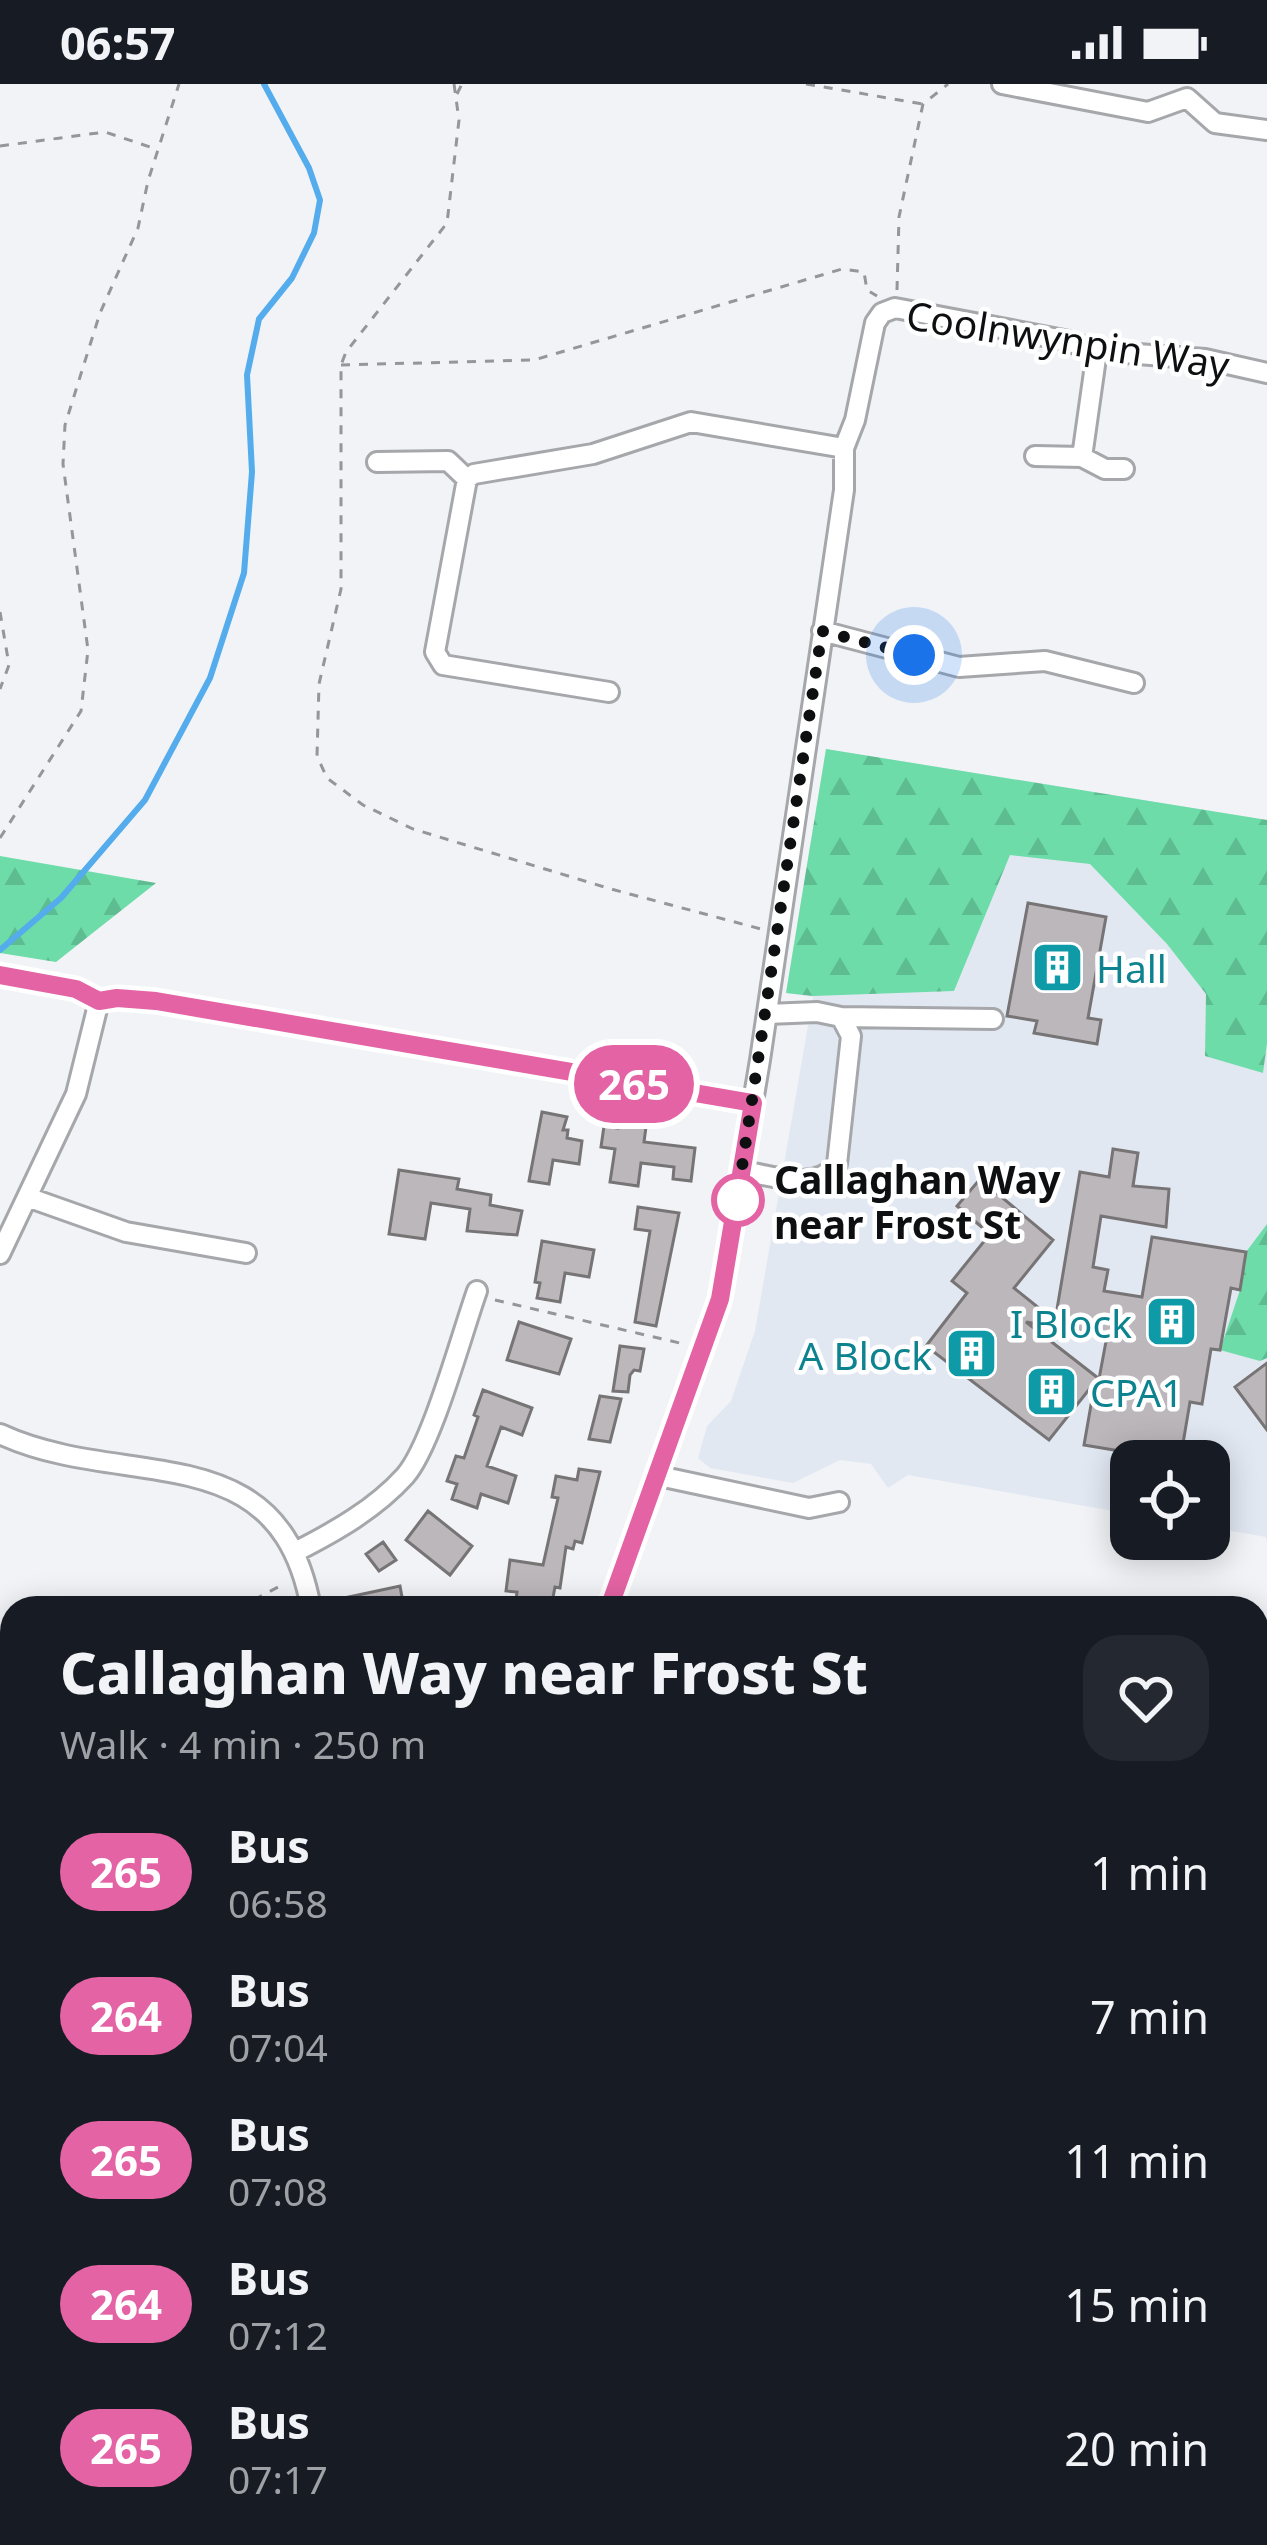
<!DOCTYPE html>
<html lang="en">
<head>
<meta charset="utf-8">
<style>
	body { margin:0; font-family:"Noto Sans",sans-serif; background:#242831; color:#f1f3f6; height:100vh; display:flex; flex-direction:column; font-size:45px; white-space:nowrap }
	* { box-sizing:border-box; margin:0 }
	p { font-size:39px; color:#9ea1a6 }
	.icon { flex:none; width:66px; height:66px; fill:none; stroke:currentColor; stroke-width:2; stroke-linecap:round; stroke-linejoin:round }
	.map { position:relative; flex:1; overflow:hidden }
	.details { position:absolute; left:0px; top:1512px; width:1269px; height:951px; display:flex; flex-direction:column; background:#171b24; border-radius:36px 36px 0 0; box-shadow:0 6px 30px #0003 }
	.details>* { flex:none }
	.badge { padding:0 24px; border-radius:39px; font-size:42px; line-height:78px }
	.buttons { position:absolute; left:1110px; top:1356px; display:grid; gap:24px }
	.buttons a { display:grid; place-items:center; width:120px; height:120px; border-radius:24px; background:#171b24; box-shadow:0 6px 30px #0003; font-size:60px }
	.you { position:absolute; width:60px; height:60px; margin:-30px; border:9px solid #fff; border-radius:50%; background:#1a73e8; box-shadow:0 0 0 18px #1a73e833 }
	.map>.badge { position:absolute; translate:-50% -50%; box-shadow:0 0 0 6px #fff }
	.round { display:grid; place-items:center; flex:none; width:126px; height:126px; border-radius:36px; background:#242831 }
	.overview { display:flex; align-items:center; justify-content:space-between; height:204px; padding:0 60px }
	h1 { font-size:57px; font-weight:800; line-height:90px }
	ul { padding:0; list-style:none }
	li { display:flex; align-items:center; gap:36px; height:144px; padding:0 60px }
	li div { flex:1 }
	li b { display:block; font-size:45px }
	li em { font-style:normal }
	li .badge { min-width:132px; font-weight:700; text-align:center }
	.status { display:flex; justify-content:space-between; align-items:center; height:84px; padding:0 60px; background:#171b24; direction:ltr }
	.status svg { height:33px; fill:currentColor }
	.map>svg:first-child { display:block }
</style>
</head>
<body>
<div class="status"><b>06:57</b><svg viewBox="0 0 49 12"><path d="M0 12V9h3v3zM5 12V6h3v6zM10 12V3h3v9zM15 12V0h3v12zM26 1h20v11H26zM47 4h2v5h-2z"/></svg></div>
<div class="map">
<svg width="1267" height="2461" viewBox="0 0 1267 2461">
	<defs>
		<pattern id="forest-firs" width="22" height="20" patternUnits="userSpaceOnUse" patternTransform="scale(3)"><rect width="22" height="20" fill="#6ddca8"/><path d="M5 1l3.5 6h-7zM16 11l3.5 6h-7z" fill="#5dbc90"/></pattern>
		<pattern id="park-tufts" width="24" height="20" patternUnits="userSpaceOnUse" patternTransform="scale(3)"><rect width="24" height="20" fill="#7edfb0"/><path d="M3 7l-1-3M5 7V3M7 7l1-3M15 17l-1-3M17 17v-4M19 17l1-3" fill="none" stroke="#6cbe96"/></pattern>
	</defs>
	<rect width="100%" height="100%" fill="#f1f3f7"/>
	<!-- built -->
	<path fill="#e2e8f2" d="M826,665L1267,736V1459L1266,1453L1209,1443V1377H1131V1430L908,1391L888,1404L871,1380L840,1376L793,1399L710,1384L698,1374L707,1342L731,1317L755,1247L813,913L786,909Z"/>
	<!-- forest -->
	<path fill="url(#forest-firs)" d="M826,665L1267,736V959L1263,989L1205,972L1206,910L1167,860L1090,780L1010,771L954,907L813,912L786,909Z
		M0,772L156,799L56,878L0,869Z
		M1267,1140V1274L1260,1277L1220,1266L1240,1206L1246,1168Z"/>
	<!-- park -->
	<path fill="url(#park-tufts)" d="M0,1723L12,1727V1804L0,1818Z
		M0,1856L12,1861V1919L0,1922Z"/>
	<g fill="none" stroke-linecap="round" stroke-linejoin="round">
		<!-- stream -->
		<path stroke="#54aced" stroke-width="6" d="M0,866L61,814L145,716L210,594L244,489L252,388L247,291L259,235L292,194L314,149L320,116L309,84L264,0"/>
	</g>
	<!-- building -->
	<path fill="#bcb7ba" stroke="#777476" stroke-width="3" fill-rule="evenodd" d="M1028,819L1106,833L1088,934L1101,936L1097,960L1034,949L1037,937L1007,932Z
		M542,1028L567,1033L563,1046H568L567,1054L582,1057L579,1080L553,1076L549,1100L529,1097Z
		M619,1039L646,1043L644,1058L695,1064L691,1097L673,1095L674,1083L641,1079L638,1102L610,1098L615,1065L601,1063L604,1042L618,1044Z
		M1113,1065L1138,1069L1133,1102L1169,1105L1166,1143L1101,1132L1093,1183L1108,1186L1104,1207L1142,1213L1152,1153L1246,1168L1240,1206L1231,1204L1220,1266L1211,1265L1202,1320L1190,1318L1180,1377L1084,1361L1095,1298L1049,1356L926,1262L967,1209L952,1197L990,1150L957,1122L980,1095L1053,1156L1014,1204L1055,1237L1080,1088L1109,1093ZM1026,1238L1107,1252L1099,1295L1098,1294Z
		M399,1086L459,1095L457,1105L491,1111L490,1121L522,1127L517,1151L467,1147L470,1125L431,1119L425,1155L389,1150Z
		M638,1123L679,1129L656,1242L635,1238L650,1147L635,1145Z
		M542,1157L594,1166L589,1193L565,1189L560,1218L537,1214L540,1199L535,1198Z
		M519,1238L571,1255L559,1290L507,1276Z
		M620,1262L644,1265L640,1287L634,1286L630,1291L628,1308L613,1307Z
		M1267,1279V1346L1235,1303Z
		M483,1306L532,1324L522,1351L501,1343L487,1382L516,1392L508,1419L481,1410L477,1424L452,1415L457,1400L447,1397L456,1372L464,1374L478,1333L474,1331Z
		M600,1312L621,1315L610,1358L589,1355Z
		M579,1385L600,1388L582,1459L575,1457L573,1465L566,1463L560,1504L555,1503L551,1524L525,1522L526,1519L516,1517L517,1508L506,1507L510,1476L543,1481L558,1414L552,1413L556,1392L577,1396Z
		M428,1427L472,1462L450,1491L406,1456Z
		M383,1458L396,1476L379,1487L366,1470Z
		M400,1502L404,1524H330V1517Z"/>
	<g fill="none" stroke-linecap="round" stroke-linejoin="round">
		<defs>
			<path id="minor" d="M1002,0L1148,28L1187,14L1215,39L1267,46
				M1035,372L1082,373L1105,385H1124
				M1082,373L1097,267
				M377,378L448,377L467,395
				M822,547L959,583L1045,577L1134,599
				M609,608L443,581L435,568L467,395L474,390L593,370L691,338L844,364
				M0,891L76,905L99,917L117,914L156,917L753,1019
				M767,930L817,928L841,933L993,935
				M743,1087C772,1092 817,1108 837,1080L851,952L841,933
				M30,1114L126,1148L246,1169
				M0,1170L76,1010L99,917
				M0,1350C125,1408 279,1347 311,1524
				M659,1392L809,1424L839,1418
				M297,1467C336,1447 375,1425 405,1392C432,1361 461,1252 477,1207
				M609,1524L720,1215L760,976L844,406V364L855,336L875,239L882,229L895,224L1064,256L1097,267L1205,275L1267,289
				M0,1595L12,1597
				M1264,1826L1267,1794
				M1257,2063H1267
				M0,2237L12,2230
				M181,2451L185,2461
				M613,2451L617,2461
				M878,2451L886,2461
				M1067,2451V2461"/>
		</defs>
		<!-- minor casing -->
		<use href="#minor" stroke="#a5a7ab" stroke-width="24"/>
		<!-- path -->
		<path stroke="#949699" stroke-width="3" stroke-dasharray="9 9" stroke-linecap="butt" d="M454,0L459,36L447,139L346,268L341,281V505L319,600L317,672L327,694L363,721L413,745L611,805L761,845
			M806,0L923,20
			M457,10L462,0
			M0,62L105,48L156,65
			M897,206L899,133L923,20L948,0
			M341,281L534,276L842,185L864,188L867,206L877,212
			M0,528L9,581L0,605
			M0,754L81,627L88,566L63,380L65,341L100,229L138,144L148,97L179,0
			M495,1216L684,1260
			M238,1524L282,1501
			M0,1873L12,1881"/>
		<!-- minor -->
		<use href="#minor" stroke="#fff" stroke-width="18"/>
	</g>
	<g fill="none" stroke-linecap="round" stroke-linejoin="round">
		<defs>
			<path id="line" d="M0,891L76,905L99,917L117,914L156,917L753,1019L720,1215L609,1524"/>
		</defs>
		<!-- line casing -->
		<use href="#line" stroke="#fff" stroke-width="27"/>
		<!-- line -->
		<use href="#line" stroke="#e463a4" stroke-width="18"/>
		<!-- walk -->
		<path stroke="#0e0f10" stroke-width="12" stroke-dasharray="0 21.6" d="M738,1116L735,1130L822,547L914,571"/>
	</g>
	<!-- icons -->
	<defs>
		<symbol id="building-square" viewBox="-11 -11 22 22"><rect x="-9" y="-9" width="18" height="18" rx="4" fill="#0f9aa8" stroke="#fff"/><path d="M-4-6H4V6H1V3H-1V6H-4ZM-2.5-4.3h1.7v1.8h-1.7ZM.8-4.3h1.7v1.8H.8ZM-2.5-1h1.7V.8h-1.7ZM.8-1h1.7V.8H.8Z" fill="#fff"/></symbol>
	</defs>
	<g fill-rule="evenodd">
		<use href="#building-square" x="1028" y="854" width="59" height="59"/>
		<use href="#building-square" x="1142" y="1208" width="59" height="59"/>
		<use href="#building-square" x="942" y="1240" width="59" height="59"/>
		<use href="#building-square" x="1022" y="1278" width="59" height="59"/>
	</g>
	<!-- markers -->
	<circle fill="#fff" stroke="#e463a4" stroke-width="6" cx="738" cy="1116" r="24"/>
	<g text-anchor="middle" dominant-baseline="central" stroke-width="9" stroke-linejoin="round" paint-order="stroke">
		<!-- street labels -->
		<g font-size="39" fill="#0e0f10" stroke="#fff">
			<text transform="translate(1068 255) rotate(9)">Coolnwynpin Way</text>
		</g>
		<!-- culture labels -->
		<g font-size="39" fill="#0d838f" stroke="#fff" text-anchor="start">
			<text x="1096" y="883">Hall</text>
			<text x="1132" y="1238" text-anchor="end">I Block</text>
			<text x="932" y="1270" text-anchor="end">A Block</text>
			<text x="1090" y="1307">CPA1</text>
		</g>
		<!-- stop labels -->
		<g font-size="39" font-weight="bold" fill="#0e0f10" stroke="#fff" text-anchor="start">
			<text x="774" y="1094">Callaghan Way<tspan x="774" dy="45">near Frost St</tspan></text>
		</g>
	</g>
</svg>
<div class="buttons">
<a><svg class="icon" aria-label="locate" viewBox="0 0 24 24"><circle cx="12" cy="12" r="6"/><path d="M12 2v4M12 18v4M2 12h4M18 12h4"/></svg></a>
</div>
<div class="you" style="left:914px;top:571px"></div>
<b class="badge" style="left:634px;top:1000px;background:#e463a4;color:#fff">265</b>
<section class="details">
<div class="overview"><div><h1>Callaghan Way near Frost St</h1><p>Walk · 4 min · 250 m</p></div><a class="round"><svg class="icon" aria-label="heart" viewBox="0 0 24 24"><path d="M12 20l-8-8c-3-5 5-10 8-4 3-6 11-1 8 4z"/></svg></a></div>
<ul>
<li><span class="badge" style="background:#e463a4;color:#fff">265</span><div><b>Bus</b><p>06:58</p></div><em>1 min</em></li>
<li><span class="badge" style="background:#e463a4;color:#fff">264</span><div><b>Bus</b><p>07:04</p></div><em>7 min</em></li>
<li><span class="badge" style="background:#e463a4;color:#fff">265</span><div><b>Bus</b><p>07:08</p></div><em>11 min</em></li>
<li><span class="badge" style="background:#e463a4;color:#fff">264</span><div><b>Bus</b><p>07:12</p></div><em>15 min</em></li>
<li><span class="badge" style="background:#e463a4;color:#fff">265</span><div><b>Bus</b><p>07:17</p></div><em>20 min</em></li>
</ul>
</section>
</div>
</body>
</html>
